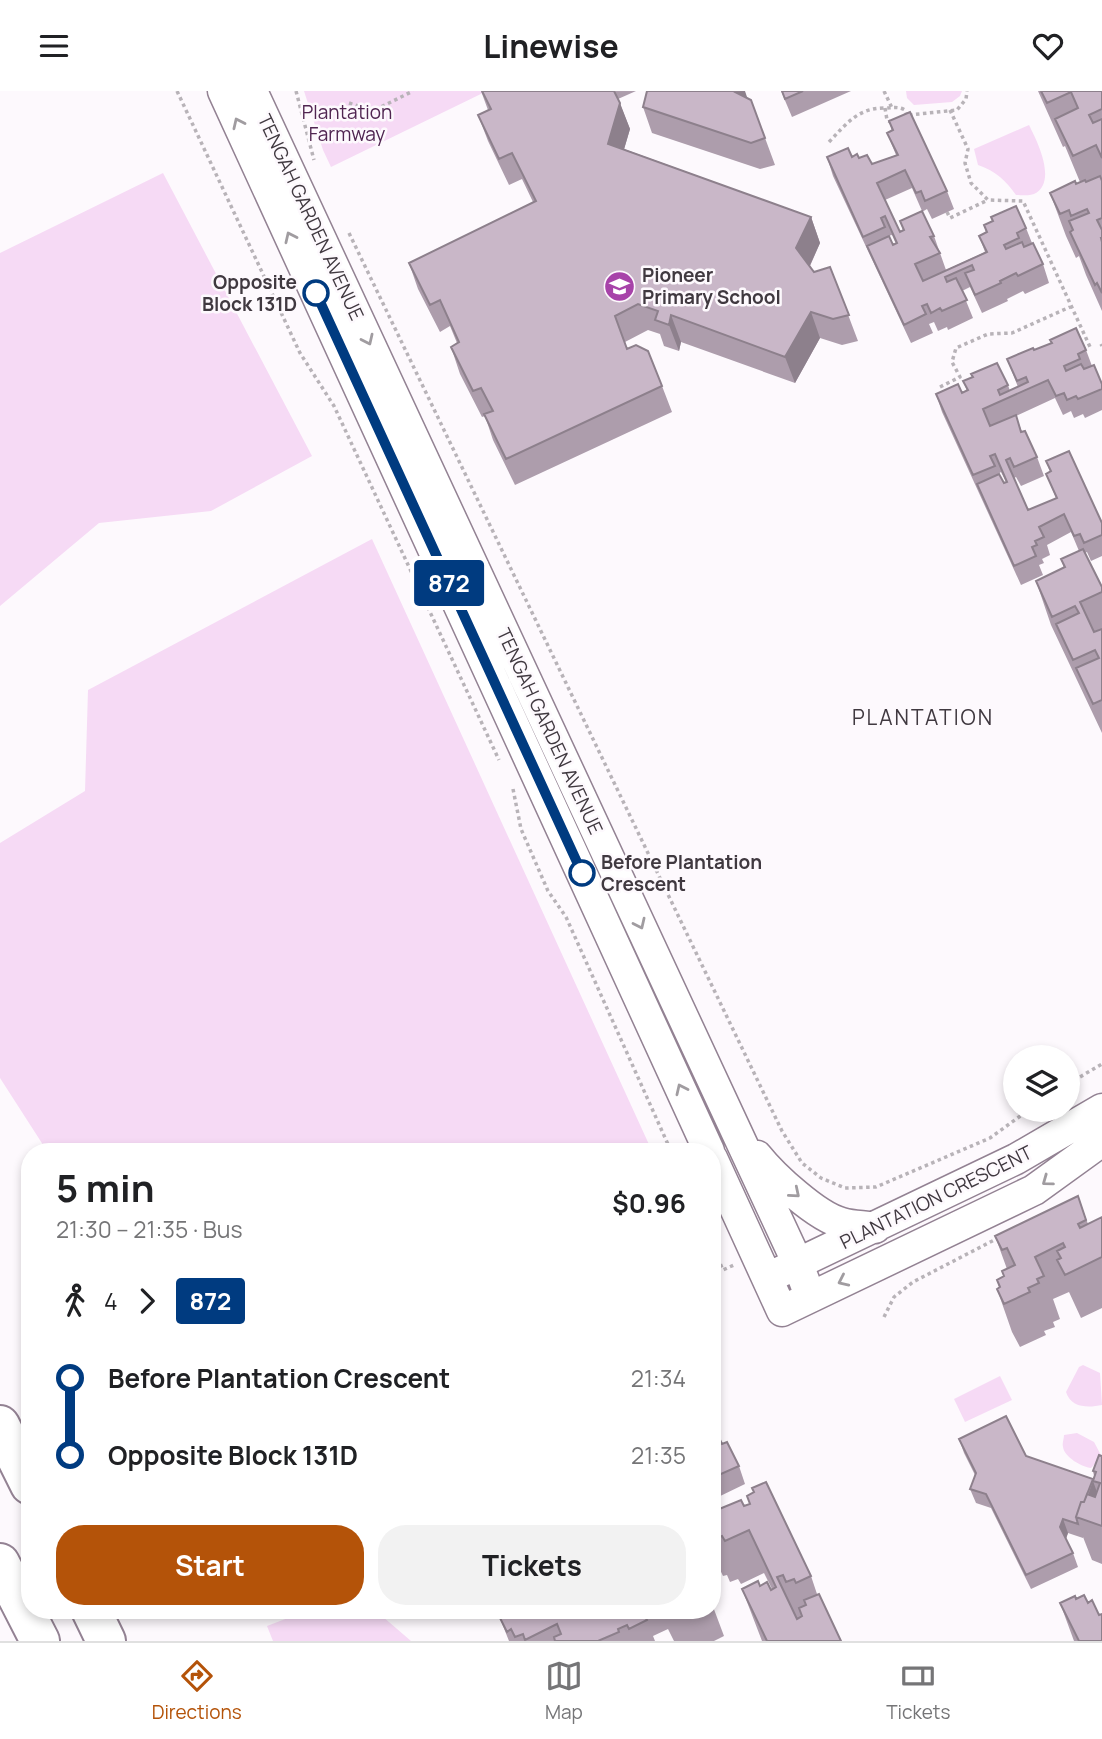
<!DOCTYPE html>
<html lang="en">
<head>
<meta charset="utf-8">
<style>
	body { margin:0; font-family:Manrope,sans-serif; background:#f2f2f2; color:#202124; height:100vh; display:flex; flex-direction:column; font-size:26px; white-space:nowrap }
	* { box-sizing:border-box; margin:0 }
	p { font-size:23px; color:#757577 }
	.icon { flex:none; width:38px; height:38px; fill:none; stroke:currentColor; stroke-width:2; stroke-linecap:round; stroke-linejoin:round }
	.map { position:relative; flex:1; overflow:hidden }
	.side { position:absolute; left:21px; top:1052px; width:700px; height:476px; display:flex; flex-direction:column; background:#fff; border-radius:28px; box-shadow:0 4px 10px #0003 }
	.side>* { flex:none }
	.badge { padding:0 14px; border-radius:5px; font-size:24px; line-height:46px }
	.fabs { position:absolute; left:1003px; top:954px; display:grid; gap:14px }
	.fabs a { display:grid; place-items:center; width:77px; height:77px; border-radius:50%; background:#fff; box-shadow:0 4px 10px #0003; font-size:35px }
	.map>.badge { position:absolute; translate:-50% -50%; box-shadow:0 0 0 4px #fff }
	.legs { display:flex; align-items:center; gap:10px; height:77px; padding:0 35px; font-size:23px }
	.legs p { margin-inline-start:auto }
	.headline { display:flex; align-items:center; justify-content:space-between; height:119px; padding:0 35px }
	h1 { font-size:38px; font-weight:700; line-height:52px }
	.cta { display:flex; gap:14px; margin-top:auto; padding:14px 35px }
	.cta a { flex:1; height:80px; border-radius:28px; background:#b45309; color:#fff; font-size:28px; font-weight:700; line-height:80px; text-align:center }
	.cta a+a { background:#f2f2f2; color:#202124 }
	ul { padding:0 35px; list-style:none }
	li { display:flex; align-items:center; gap:24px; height:77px; font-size:26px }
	li i { display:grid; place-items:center; width:10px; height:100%; margin:0 9px; background:currentColor }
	li i::after { content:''; width:18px; height:18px; margin:-9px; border:5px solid; border-radius:50%; background:#fff }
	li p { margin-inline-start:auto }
	li:first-child i { background:linear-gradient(#0000 50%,currentColor 0) }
	li:last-child i { background:linear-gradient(currentColor 50%,#0000 0) }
	header { display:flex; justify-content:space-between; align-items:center; height:91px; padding:0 35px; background:#fff; font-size:32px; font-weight:700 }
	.tab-bar { display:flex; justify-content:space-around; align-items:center; height:98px; border-top:2px solid #e0e0e0; background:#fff; font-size:19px; color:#757577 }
	.tab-bar a { display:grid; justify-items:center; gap:4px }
	.tab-bar .on { color:#b45309 }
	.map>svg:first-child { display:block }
</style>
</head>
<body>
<header><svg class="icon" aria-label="menu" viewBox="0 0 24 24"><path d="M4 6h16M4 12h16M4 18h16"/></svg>Linewise<svg class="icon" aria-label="heart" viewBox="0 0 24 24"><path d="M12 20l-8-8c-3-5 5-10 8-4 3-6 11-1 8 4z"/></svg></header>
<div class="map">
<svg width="1102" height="1550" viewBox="0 0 1102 1550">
	<rect width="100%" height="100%" fill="#fdf9fd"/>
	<!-- green -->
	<path fill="#f6daf5" d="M304,0H487L331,76L323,59Z
		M906,0H962L960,5L952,11L914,14L907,7Z
		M1029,34C1037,50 1058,91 1034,103C1029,105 1021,104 1016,104C1006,90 996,80 978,74L974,58Z
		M163,82L312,365L211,420L99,432L0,515V162Z
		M372,448L652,1060H47L0,987V752L85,700L88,599Z
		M1083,1274L1100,1282L1102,1314C1088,1317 1071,1317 1066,1301L1079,1276Z
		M1000,1285L1012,1309L965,1331L954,1308Z
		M1077,1342L1094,1351L1102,1366L1091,1377C1082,1376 1064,1366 1063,1356C1062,1352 1064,1348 1064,1344Z
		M309,1519H375L411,1550H273L267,1535Z"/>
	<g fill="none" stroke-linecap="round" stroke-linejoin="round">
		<defs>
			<path id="minor" d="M223,0L709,1060
				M252,0L798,1173L810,1205
				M757,1065C773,1085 817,1126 842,1132C852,1135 864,1135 875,1137
				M712,1067L782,1220L1034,1099L1102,1050
				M780,1181L1016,1068L1102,1018"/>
			<path id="highway" d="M0,1334L30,1394
				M0,1472L40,1550
				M91,1519L106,1550"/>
		</defs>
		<!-- minor casing -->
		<use href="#minor" stroke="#938293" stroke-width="33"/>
		<!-- highway casing -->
		<use href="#highway" stroke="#938293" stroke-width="42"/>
		<!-- path -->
		<path stroke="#b8b3b8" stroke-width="3.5" stroke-dasharray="3.5 3.5" stroke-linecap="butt" d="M177,0L300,262L334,315L499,669
			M296,0L314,69
			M884,0L892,17
			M349,12L373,20L413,0
			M885,17L887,29L892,32
			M950,19L968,58L965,72L971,92L988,109L1023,110L1091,258
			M909,24L957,19L966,8L967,0
			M829,51C846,33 858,17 884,17C892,17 898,15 905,19L907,25
			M947,121L950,127L988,109
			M349,142L782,1040L802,1072L821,1087L845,1097L876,1096L990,1047L1030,1018
			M1101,253L1102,255
			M940,296L960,286L952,271L956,257L988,243L1012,242L1070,216
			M513,698L521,738L548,800L566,826L671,1060
			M1068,993L1102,973
			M712,1154L723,1179L736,1173
			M884,1226L894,1206L913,1191L1000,1146"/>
		<!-- minor -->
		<use href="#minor" stroke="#fff" stroke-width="30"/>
		<!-- highway -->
		<use href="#highway" stroke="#fff" stroke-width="38"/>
	</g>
	<!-- wall -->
	<path fill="#ad9dac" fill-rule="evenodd" d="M481,0H636L618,8L630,38L624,58L811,126L820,152L810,175L814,181L830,176L858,250L842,254L820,247L795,292L681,251L679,260L664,255L660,243L648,239L625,251L627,258L662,295L672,321L515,394L493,349L485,325L482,326L460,283L451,256L457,252L450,235L440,241L418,198L409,172L533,111L522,88L509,94L488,50L478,24L488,19Z
		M781,0H851L792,26Z
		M1038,0H1102V220L1086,184L1079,165L1076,167L1066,145L1050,102L1080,91L1065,55L1063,56Z
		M747,7L751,9L775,74L760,78L652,42L643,16Z
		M889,30L947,100L954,118L932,128L927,118L922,121L934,145L946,179L985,161L979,145L986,141L984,134L1026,137L1032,152L1043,173L1049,192L1025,203L1023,200L1007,208L1008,210L982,222L970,196L962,200L973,227L948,239L947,236L938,240L934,231L929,233L933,242L911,252L833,85L827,66H852L872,73L896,64L887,42L892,40ZM912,97L922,120L900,130L903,139L900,141L885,109ZM892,144L896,153L893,154L888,145Z
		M1034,259H1086L1092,275L1102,293V319L1085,327L1083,323L1074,327L1071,320L1063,324L1055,307L1016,325L1022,341L1037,366L1044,385L1021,395L1016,386L1014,387L1028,419L1056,407L1046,383L1050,381L1046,370L1102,432V465L1091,470L1087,461L1085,462L1102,496V642L1051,534L1036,490L1064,477L1061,468L1079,460L1071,441L1047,454L1050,464L1042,468L1044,472L1039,474L1043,484L1021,494L942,321L936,303L962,302L967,300L963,290L1008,294L1010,300L1018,296L1007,268ZM1001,381L1006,391L1004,392L998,383Z
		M1078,1105L1088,1133L1102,1166V1217L1081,1227L1069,1201L1053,1208L1060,1228L1053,1231L1055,1236L1044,1240L1046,1244L1020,1256L1012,1241L997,1198L999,1196L997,1189L1004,1185L1007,1178L995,1145Z
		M712,1332L722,1353L739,1375L745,1393L712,1409Z
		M959,1348L1026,1365L1093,1388L1094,1385L1093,1380L1102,1365V1473L1092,1469L1083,1446V1447L1068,1442L1066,1448L1073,1462L1078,1476L1031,1498L991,1417L976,1412L970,1398L975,1384L964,1362Z
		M747,1405L811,1485L817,1503L841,1550H762L742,1498L760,1495L771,1499L772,1498L764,1482L741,1493L738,1488L730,1491L727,1484L723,1485L712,1462V1421L744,1415L750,1413Z
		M1076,1508L1088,1512L1102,1550H1074L1060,1512Z
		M712,1513L724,1545L714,1550H674L668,1538L653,1545L655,1550H509L499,1525L512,1519H712Z"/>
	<!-- shaded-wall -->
	<path fill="#8d808c" d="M736,0H745L749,12L735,1Z
		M620,12L630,38L618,79L608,53Z
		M811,126L820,152L806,183L796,157Z
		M811,221L820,247L795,292L785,266Z
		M671,224L681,251L679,260L669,234Z
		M1093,1390L1098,1404L1080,1427Z
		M1063,1428L1068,1442L1065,1450L1060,1436Z"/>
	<!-- building -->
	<path fill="#c9b7c8" stroke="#8d808c" stroke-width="2" d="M482,0H614L620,12L608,53L811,126L796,157L814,181L830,176L849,224L833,228L811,221L785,266L671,224L669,234L655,229L658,220L638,213L615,225L627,258L636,254L648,260L662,295L506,368L484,323L493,320L481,297L473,300L451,256L459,251L440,209L430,214L409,172L536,110L512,62L499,68L478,24L491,18Z
		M647,0H736L735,1L751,9L765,47L751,52L643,16Z
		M782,0H803L785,8Z
		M1041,0H1102V18L1089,24L1093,32L1102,28V67L1096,54L1073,65L1055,28L1078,17L1071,1L1047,12Z
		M910,21L947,100L925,110L921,100L916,102L905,79L877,92L900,141L904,139L900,130L922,120L934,145L930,146L940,162L915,173L923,190L987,161L979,145L987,141L984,134L993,130L991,126L1016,115L1026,137L1017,142L1019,147L1004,154L1006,158L1022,151L1024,156L1033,152L1043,173L1018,185L1016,182L1000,190L1001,192L975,204L965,182L974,179L972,174L945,186L947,191L956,187L967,209L942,220L940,217L931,222L927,213L922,215L926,223L904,234L867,155L889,145L893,154L897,152L885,125L881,127L885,136L863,146L827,66L848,57L852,66L857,63L859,67L867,64L872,73L898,64L887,42L893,39L889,30Z
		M1100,85L1102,90V127L1097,129L1102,139V147H1101L1102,151V202L1097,192L1095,194L1070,141L1073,139L1069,130L1089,122L1087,118L1071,125L1069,119L1060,123L1050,102L1075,90L1076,93L1085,89L1086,91Z
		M1076,237L1086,259L1078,263L1080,268L1064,275L1066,280L1081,273L1084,278L1094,274L1102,293V298L1078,308L1076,305L1067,309L1064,302L1056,305L1048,289L983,318L990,335L1016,324L1021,341L1025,340L1037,366L1014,376L1010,367L1006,369L1028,419L1057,407L1046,383L1051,380L1046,370L1069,360L1102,432V444L1084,452L1080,443L1074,445L1064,423L1039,436L1044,446L1035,450L1037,454L1032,456L1036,465L1014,475L977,393L999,383L1004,392L1007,391L995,363L990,365L995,375L973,384L936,303L958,293L962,302L968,299L963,290L973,286L971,283L997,272L1008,294L998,299L1000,304L1028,291L1026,286L1017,290L1007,268L1033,257L1034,259L1052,252L1050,249Z
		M1083,458L1102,496V501L1080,511L1094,541L1102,538V609L1093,613L1076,577L1099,567L1095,559L1073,569L1056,533L1079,522L1075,515L1052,526L1036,490L1065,476L1061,468Z
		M1078,1105L1086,1129L1078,1133L1080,1137L1102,1126V1166L1065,1184L1057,1169L1061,1167L1057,1160L1065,1156L1063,1152L1035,1166L1044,1185L1037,1188L1039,1192L1028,1197L1030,1201L1004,1213L997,1198L1000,1196L997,1189L1004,1185L1002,1180L1015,1174L1007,1157L1002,1159L995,1145Z
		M1006,1325L1026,1365L1093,1388L1084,1411H1081L1076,1426L1078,1433L1063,1428L1060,1436L1073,1462L1026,1484L986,1403L970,1398L976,1382L959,1348Z
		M712,1332L722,1353L727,1351L739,1375L712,1387Z
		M1099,1364L1102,1365V1435L1076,1426L1081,1411H1084L1087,1403L1095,1406L1100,1392L1093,1390L1096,1381L1093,1380Z
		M766,1391L811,1485L796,1492L794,1488L786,1491L783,1484L777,1486L797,1528L802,1525L799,1517L806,1514L804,1509L819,1503L841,1550H767L742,1498L758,1490L760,1495L767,1491L771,1499L776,1496L749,1439L725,1450L722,1445L714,1448L712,1443V1421L741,1409L744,1415L750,1413L747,1405L754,1401L752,1397Z
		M1084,1504L1088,1512L1092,1509L1099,1524L1102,1523V1550H1079L1060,1512L1075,1505L1076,1508Z
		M512,1519H583V1521L586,1519H642L647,1529L629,1538L627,1534L618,1538L619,1541L598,1550H555L554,1546L561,1543L557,1533L525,1549L523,1543L515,1546L511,1538L507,1541L499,1525Z"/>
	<!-- one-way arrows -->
	<defs><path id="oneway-chevron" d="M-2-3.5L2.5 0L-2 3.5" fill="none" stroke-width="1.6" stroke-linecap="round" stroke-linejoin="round" transform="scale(1.75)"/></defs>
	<g stroke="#a09ca0">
		<use href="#oneway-chevron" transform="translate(238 32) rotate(-115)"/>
		<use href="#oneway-chevron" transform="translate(290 146) rotate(-115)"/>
		<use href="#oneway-chevron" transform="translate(368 249) rotate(65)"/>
		<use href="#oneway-chevron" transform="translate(640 833) rotate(65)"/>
		<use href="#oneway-chevron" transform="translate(681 998) rotate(-115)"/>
		<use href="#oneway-chevron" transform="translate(1047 1090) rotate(144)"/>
		<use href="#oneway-chevron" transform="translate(795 1102) rotate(40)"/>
		<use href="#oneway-chevron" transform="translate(843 1190) rotate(155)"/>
	</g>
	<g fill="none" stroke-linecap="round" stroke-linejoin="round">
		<defs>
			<path id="line-1" d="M316,202L582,782"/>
		</defs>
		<!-- line-1 casing -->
		<use href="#line-1" stroke="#fff" stroke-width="16"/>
		<!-- line-1 -->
		<use href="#line-1" stroke="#003b80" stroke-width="10"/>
	</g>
	<!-- icons -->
	<defs>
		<symbol id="school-disc" viewBox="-11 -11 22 22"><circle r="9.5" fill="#a743a9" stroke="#fdf9fd"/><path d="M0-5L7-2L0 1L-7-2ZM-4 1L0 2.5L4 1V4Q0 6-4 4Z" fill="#fff"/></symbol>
	</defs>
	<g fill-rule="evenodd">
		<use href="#school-disc" x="602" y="178" width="35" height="35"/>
	</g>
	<!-- markers -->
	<g fill="#fff" stroke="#003b80" stroke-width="3.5">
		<circle cx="316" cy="202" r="12"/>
		<circle cx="582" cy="782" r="12"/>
	</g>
	<g text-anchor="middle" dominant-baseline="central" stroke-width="5" stroke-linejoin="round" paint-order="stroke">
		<!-- park labels -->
		<g font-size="19" fill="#502551" stroke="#fdf9fd">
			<text x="347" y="21">Plantation<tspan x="347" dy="22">Farmway</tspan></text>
		</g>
		<!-- street labels -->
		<g font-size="19" fill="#403940" stroke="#fdf9fd">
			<text transform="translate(311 126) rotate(65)">TENGAH GARDEN AVENUE</text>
			<text transform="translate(550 640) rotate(65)">TENGAH GARDEN AVENUE</text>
			<text transform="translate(936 1106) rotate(-26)">PLANTATION CRESCENT</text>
		</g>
		<!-- poi labels -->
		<g font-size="19" font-weight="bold" fill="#403940" stroke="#fdf9fd" text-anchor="start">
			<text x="642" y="184">Pioneer<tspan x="642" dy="22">Primary School</tspan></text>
		</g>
		<!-- stop labels -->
		<g font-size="19" font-weight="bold" fill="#403940" stroke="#fdf9fd" text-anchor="end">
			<text x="297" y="191">Opposite<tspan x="297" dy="22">Block 131D</tspan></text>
			<text x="601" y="771" text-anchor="start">Before Plantation<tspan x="601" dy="22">Crescent</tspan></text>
		</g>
		<!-- neighbourhood labels -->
		<g font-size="21" letter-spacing="2" fill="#403940" stroke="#fdf9fd">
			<text x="923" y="626">PLANTATION</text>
		</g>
	</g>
</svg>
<div class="fabs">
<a><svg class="icon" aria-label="layers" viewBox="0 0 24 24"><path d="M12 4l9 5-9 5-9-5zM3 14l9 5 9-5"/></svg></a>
</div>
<b class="badge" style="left:449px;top:492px;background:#003b80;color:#fff">872</b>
<section class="side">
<div class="headline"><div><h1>5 min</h1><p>21:30 – 21:35 · Bus</p></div><b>$0.96</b></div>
<div class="legs"><svg class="icon" aria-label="walk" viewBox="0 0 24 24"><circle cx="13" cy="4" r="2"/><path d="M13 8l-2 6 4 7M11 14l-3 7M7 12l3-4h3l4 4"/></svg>4<svg class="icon" aria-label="forward" viewBox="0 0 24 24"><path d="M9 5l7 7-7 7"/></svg><b class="badge" style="background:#003b80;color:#fff">872</b></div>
<ul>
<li><i style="color:#003b80"></i><b>Before Plantation Crescent</b><p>21:34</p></li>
<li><i style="color:#003b80"></i><b>Opposite Block 131D</b><p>21:35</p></li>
</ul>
<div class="cta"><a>Start</a><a>Tickets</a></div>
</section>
</div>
<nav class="tab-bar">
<a class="on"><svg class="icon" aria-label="directions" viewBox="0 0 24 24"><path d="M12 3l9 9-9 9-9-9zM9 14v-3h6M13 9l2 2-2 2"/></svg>Directions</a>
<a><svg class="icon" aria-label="map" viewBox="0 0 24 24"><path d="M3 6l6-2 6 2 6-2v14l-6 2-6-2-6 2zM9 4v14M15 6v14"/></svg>Map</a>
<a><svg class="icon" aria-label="tickets" viewBox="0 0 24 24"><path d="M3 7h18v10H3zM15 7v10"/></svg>Tickets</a>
</nav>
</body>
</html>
